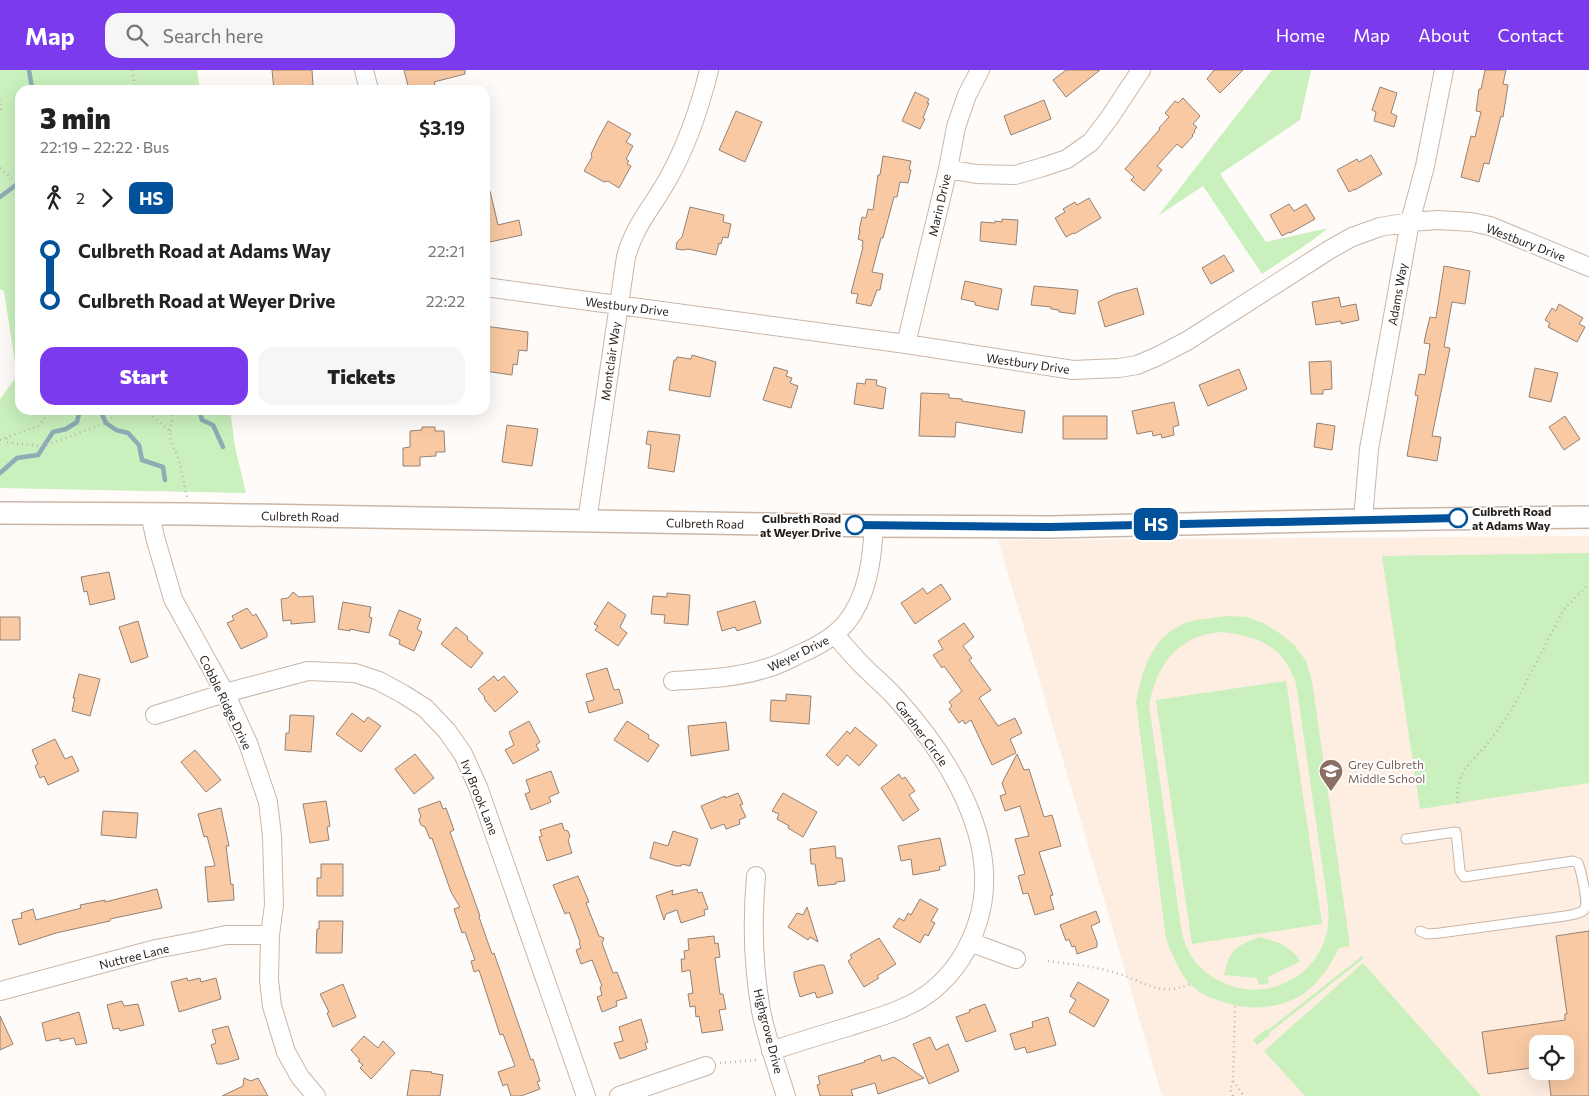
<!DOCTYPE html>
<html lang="en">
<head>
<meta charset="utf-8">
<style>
	body { margin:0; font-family:Commissioner,sans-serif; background:#f6f6f6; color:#222; height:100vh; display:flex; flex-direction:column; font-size:19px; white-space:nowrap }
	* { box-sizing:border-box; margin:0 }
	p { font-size:16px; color:#767676 }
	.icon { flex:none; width:28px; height:28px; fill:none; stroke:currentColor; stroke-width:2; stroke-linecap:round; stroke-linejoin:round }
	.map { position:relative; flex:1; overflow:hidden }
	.panel { position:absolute; left:15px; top:15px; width:475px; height:330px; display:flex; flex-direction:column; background:#fff; border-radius:15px; box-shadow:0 5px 20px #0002 }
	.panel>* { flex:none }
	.badge { padding:0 10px; border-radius:8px; font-size:18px; line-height:32px }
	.fabs { position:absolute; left:1529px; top:965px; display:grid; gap:10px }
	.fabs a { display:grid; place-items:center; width:45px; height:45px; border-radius:10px; background:#fff; box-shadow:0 5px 20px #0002; font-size:25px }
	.map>.badge { position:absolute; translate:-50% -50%; box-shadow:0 0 0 2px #fff }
	.legs { display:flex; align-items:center; gap:8px; height:55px; padding:0 25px; font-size:16px }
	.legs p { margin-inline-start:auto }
	.head { display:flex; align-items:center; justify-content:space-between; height:85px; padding:0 25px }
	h1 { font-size:28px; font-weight:800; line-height:38px }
	.button { display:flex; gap:10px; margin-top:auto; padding:10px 25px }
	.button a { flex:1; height:58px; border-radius:15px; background:#7c3aed; color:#fff; font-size:20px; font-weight:800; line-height:58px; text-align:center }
	.button a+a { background:#f6f6f6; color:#222 }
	ul { padding:0 25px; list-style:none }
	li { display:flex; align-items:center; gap:18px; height:50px; font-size:19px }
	li i { display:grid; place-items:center; width:8px; height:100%; margin:0 6px; background:currentColor }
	li i::after { content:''; width:12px; height:12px; margin:-6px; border:4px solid; border-radius:50%; background:#fff }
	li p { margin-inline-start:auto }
	li:first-child i { background:linear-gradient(#0000 50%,currentColor 0) }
	li:last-child i { background:linear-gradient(currentColor 50%,#0000 0) }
	header { display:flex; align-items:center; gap:30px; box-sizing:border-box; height:70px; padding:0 25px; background:#7c3aed; color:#fff }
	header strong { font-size:24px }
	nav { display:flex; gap:28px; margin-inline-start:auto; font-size:18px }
	.search { width:350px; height:45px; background:#f6f6f6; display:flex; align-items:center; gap:12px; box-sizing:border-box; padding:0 18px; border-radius:15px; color:#767676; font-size:19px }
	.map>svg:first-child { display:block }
</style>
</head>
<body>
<header>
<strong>Map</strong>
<div class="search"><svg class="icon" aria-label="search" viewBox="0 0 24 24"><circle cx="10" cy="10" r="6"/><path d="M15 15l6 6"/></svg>Search here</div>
<nav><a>Home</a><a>Map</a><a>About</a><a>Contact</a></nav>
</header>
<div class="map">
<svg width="1589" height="1026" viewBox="0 0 1589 1026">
	<rect width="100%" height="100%" fill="#fffbf8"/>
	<!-- built -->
	<path fill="#feede1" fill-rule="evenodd" d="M1589,466V1026H1162L998,470ZM1538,974H1565V1001H1538Z"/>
	<!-- green -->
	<path fill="#c9f0bd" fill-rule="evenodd" d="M0,0H197L200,20H20V340H230L235,377L246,423L0,418V329L17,306L4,221L0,219Z
		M1272,0H1311L1300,50L1220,104L1266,172L1328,158L1310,172L1262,204L1203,116L1158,146Z
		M1589,483V713L1420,739L1382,486Z
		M1227,546L1247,547L1265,554L1281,564L1294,575L1306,591L1312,611L1350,876L1339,878C1332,892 1324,905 1313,916C1289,939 1252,942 1223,932C1213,929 1200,924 1192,916C1180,905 1172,884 1166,869L1136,632C1143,597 1153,562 1192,551C1203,549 1215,547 1227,546ZM1221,562C1244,564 1272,571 1286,592C1290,599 1293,606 1296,613L1328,835C1329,846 1329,858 1325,869C1311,911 1263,932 1222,912C1209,906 1195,895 1189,882C1186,876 1184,870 1182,864L1149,636C1156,596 1177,565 1221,562Z
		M1286,611L1322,854L1192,874L1156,630Z
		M1259,867C1275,871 1293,876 1300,892L1268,907L1269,913L1259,915L1257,908L1224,905C1230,880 1235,876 1259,867Z
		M1362,886L1364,888L1269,963L1270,965L1257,975L1253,970L1266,959L1268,960Z
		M1363,893L1481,1026H1305L1264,981Z"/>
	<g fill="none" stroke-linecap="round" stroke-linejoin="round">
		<!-- stream -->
		<path stroke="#8cadb5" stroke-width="4.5" d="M29,0L32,18L34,20
			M0,127L20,112
			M100,340L106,353L116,360L128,363L139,375L142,390L163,397L165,410
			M199,340L202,350L213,355L223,377
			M0,403L17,388L38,385L53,362L66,359L77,352L80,340"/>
	</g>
	<!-- building -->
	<path fill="#f8c9a3" stroke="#958274" d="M272,0H312L313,15L305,16L306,20H274Z
		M404,0H465V4L434,12L436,20H409Z
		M1066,0H1100L1066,27L1053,10Z
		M1214,0H1243L1220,23L1207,9Z
		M1485,0H1506L1503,14L1508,15L1503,47L1501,46L1489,94L1484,93L1479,112L1461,107L1471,66L1475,67L1481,42L1476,41L1479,19H1481Z
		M1380,17L1397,23L1391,43L1397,46L1394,57L1374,51L1376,42L1372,40Z
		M915,22L929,29L927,33H929L923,48L925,49L920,59L902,51Z
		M1183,28L1200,46L1193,54L1197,57L1194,61L1195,62L1192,65L1193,66L1182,78L1177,74L1157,96L1162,100L1144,121L1131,110L1134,107L1125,99L1160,59L1159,58L1169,47L1165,43L1175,31L1178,33Z
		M1044,30L1051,49L1011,65L1004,46Z
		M736,41L762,52L745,92L719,80Z
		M608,51L631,64L626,72L633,76L626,89L629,91L627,94L631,96L619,118L608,111L604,112L584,101L592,87L591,84L599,67Z
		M1371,85L1382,104L1355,120V119L1349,122L1337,100L1357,89L1359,92Z
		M883,86L911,91L909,99L911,100L908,113L900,112L897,127H894L883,168H881L872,202L883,204L880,220H877L871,236L856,233L858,224L851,223L863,177H862L863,171L858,169L860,161H859L862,147L866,148L868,139L873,140L878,105H880Z
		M490,121L498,155L519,150L522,165L485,173V122Z
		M1089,128L1101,148L1074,164L1073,163L1066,167L1055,148L1065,142L1063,139L1075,132L1077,135Z
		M1289,134L1294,141L1306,134L1315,149L1290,163L1289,162L1282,166L1270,145Z
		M690,137L724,145L723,152L731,154L728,168L723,167L721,174L719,173L716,185L688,179L683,180L676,179L677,172L682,167Z
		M1002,149L1018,150L1016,175L980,171L981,152L995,153V151L1002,152Z
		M1224,185L1234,201L1211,214L1202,198Z
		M1444,196L1470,201L1465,234L1452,232L1444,277L1450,278L1432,366L1441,367L1437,391L1407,386L1418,326L1415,325L1419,304L1425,305L1430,274L1424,273L1426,263L1430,247L1436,248Z
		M965,211L1002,219L998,240L975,235V232L961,229Z
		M1034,216L1078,220L1075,244L1059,242V240L1051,239V237L1031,235Z
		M1137,218L1144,244L1105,257L1098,232L1115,224Z
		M1339,227L1341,237L1356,234L1359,250L1341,254V251L1316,255L1312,232Z
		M1559,234L1583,248L1579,254L1585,257L1577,272L1548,257L1550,253L1545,250L1552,238L1556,241Z
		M485,256L528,262L527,281L519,280L517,295L513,294L512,305L485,301Z
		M692,285L716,292L710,327L669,320L674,290H676L677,287L691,289Z
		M1331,291L1332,319L1323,320V324H1311L1309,292Z
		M774,297L788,301L786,306L792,308L790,313L798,316L791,338L763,330Z
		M1535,298L1558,303L1551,332L1529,327Z
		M1239,299L1247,319L1208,336L1199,315Z
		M866,309L877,310L876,315L886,318L883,339L854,334L857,313L865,314Z
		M921,323L949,324V328L962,329V331L1025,341L1022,363L956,352L955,367L919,366Z
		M1174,332L1179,355L1173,357L1174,365L1162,368L1161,364L1153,366L1152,361L1137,364L1132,341Z
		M1063,346H1107V369H1063Z
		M1565,346L1580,369L1564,380L1549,357Z
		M1317,353L1335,356L1332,380L1314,377Z
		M507,355L538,359L532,396L502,392Z
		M422,357H435V361H444L445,382H436V386L420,387V396H403V378L410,377V361L422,360Z
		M648,361L680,365L674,402L648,398L651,375L646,374Z
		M109,502L115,529L90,535L87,521L84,522L81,507Z
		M941,514L951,529L915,554L901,533L923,518L927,524Z
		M293,522L299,527L313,526L315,552L291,554V550L283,551L281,529L288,528Z
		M667,523L690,525L688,555L664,553L665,545L651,544L653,526L667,527Z
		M755,531L761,553L737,561L735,557L722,561L717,542Z
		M343,532L371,537L369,547L372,548L369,563L350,559V561L338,559Z
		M608,532L626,545L620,557L627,563L618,576L595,560L598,556L594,554Z
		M247,538L253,546L256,544L267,563V567L241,579L227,553L234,550L232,546Z
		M399,540L421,549L417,559L422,562L414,581L399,574L400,570L389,565Z
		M0,547H20V570H0Z
		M138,551L148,587L131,593L119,557Z
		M964,553L974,567L963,576L972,588L969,590L991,620L979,628L998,656L1015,648L1022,663L1010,669L1016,683L992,695L971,650L965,654L963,650L959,653L949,639L952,636L949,632L962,621L944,596L942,598L933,585L943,579L938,571Z
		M456,557L468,567L467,569L483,583L471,598L441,574Z
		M607,598L614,620L619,619L623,633L589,643L586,632L594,630L586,604Z
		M79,604L100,609L90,646L72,641L75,628H73Z
		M494,606L498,611L504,606L518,622L495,642L485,630L484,626L478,619Z
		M786,624L811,626L809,654L770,651L771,630L786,631Z
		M352,643L364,652L368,647L381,656L361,682L336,664Z
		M290,645L314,646L311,682L285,680L286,663H289Z
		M529,651L540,672L536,675L539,680L513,694L505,680L514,675L509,662Z
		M627,651L649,665L648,668L659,675L648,692L614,670Z
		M726,652L729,680L691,686L688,656Z
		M855,657L877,675L859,696L847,685L838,696L826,685L847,661L850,664Z
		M55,669L65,689L72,686L79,701L48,715L44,706L40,708L35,696L38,694L32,680Z
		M195,680L221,710L206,722L181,692Z
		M415,684L434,708L414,724L395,699Z
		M1017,684L1024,700L1029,699L1044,747L1052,745L1061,776L1039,782L1053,825L1050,826L1054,839L1035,845L1028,823L1023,824L1018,806L1025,804L1015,769L1029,766L1020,736L1005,741L1000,726L1006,724L1002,713Z
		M551,701L559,723L549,727L551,732L531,740L525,724L530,722L526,710Z
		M899,704L902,709L905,707L915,721L909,725L919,740L903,751L881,718Z
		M738,723L743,734L740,735L746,747L739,750L740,754L726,759L724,754L711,759L701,736L725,726V728Z
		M783,723L817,742L803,767L788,758L789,756L777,749L779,744L772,741Z
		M326,731L330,756L327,757L329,770L310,773L303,734Z
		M440,731L443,739L446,738L454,760L450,762L480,846L479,847L492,884L494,883L531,990L533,989L540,1011L537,1012L540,1019L521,1026H511L507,1014L503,1016L498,1002L515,996L503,964L500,965L479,900L474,902L471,891L475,890L465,862L462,863L454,839L460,837L451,822L432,768L430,769L425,757L421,755L419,750L421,746L418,739Z
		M221,738L229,776H226L230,807L231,815L233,814L234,830L208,832L205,797L215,796L207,766L204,767L198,744Z
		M103,741L138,743L136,768L101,765Z
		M562,753L564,760L568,761L570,766L568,770L572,783L547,791L539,767L542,766L540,760Z
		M673,761L698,769L690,796L682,794L681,796H676L650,788L654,772L668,776Z
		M940,768L946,795L939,797L940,800L913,805L911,789L901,791L898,776Z
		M835,776L836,788H842L845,811L836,812V814L818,816L815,794H811L810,779Z
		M321,794H343V826H317V808H321Z
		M578,806L589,832L586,833L599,866L604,868L602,873L613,903L617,902L627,928L616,931L617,936L602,942L597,927L602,925L600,917L602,916L592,890L581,894L576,880L581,878L579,873L580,872L574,855L569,842L565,844L553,815Z
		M157,819L162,838L110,849V851L56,863L19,875L12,850L22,848L21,843L33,839L36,850L81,838L80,835L105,830V832Z
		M697,819L698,823L702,822L708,839L704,840L705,845L681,853L677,840L666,844L664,850L656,826L673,820L672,825Z
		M920,829L938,839L931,851L935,853L928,866L925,864L920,873L893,857L899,848L904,851L908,843L911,845Z
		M807,837L818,872L810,867L808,870L788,857L797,843L803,845Z
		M1096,841L1100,852L1091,856L1097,872V877L1077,884L1075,876L1072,877L1069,869L1066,871L1060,855Z
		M319,851H343L342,883H316L317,859H319Z
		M1589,861V1026H1551L1548,1001H1565V974H1538V997L1488,1004L1482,962L1565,950V944H1567L1556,866Z
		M714,866L715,874L718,873L720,887L715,888L720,924H723L726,939L719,940L723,960L702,963L699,946L696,947L695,936L690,937L688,924L693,923L690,900L682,902L681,889H685L684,881L689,880L688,869Z
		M879,868L896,894L877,906L879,908L864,917L848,891L852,888L850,885Z
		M819,895H824L833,923L817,928L815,922L800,927L794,907V902Z
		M187,908L188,911L200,908L201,912L216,908L221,929L179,942L171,912Z
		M1078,912L1109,930L1094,957L1069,942L1076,930L1070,926Z
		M343,914L356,947L333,957L327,943L329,942L320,924Z
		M122,931L124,936L138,934L144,955L120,961L119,958L113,959L107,935Z
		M985,934L996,961L966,972L956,947L970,942L969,940Z
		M79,942L87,973L76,975L74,968L60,971V968L46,971L42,953Z
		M0,946L13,974L0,980Z
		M1048,947L1056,975L1027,983L1025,977L1015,980L1010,964L1033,957L1032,952Z
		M641,949L648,972L645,973L647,979L620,989L614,973L623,971L619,957Z
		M228,956L239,989L222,994H217L211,975L216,973L212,960Z
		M364,966L378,978L383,971L395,983L371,1009L360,998L363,995L358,991L360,990L351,980Z
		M930,967L936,980L948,974L959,1001L929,1014L913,974Z
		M880,985L882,991L894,987L924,1008L878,1024L875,1013L851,1020L853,1026H820L817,1015L820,1014L818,1006L865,992L864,991Z
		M411,1000L432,1002L431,1003L443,1005L440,1026H407Z
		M244,1008L251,1011L258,1008L268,1026H222L243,1016Z"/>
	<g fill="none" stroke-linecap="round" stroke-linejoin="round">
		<defs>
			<path id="service" d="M1406,769L1456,762L1460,801L1464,807L1573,791L1578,793C1581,801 1589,834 1584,840C1580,844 1571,845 1565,846L1440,863L1427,864L1420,861"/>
			<path id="minor" d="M364,0L369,20
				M948,99L976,104L1015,105L1043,97L1067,89L1091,72L1110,47L1141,0
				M485,217L906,274L1073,300L1119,298L1137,295L1156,287L1187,271L1329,180L1352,167L1380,157L1410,152L1438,150L1471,152L1490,156L1589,197
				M906,274L948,99L956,57L967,25L980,0
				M150,443L155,467L173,529L225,623L248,673L268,732L272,766L274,835L270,865L269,910L272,936L286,982L300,1007L316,1026
				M1363,450L1369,379L1410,152L1425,96L1444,0
				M587,451L626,187C634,156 653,136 668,109C687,75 700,37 709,0
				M673,611C704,609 737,608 767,598C779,595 791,588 802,583C818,576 834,567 846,553C868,526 872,489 874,456
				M155,645L225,623L308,601L355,603L379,611L403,624L425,638L447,661L463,684L478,717L586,1026
				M756,806C752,851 753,896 761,941C767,970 777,998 786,1026
				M970,872L1016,889
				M0,921L156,879L198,871L226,865H270
				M771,981C798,972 824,964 851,956C879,947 910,939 933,920C955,902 970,877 978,851C1003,771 947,684 895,627C885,616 873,606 863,596C853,586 844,575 835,565
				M619,1026L706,996"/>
			<path id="tertiary" d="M0,443L190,444L874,456L1050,457L1363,450L1589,447"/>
		</defs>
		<!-- service casing -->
		<use href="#service" stroke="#cab6a7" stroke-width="11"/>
		<!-- minor casing -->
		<use href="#minor" stroke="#cab6a7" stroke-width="20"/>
		<!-- tertiary casing -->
		<use href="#tertiary" stroke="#cab6a7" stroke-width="24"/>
		<!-- path -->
		<path stroke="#bcb6b3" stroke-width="2.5" stroke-dasharray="1 4" stroke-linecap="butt" d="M132,0L135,16V20
			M0,29L1,39L0,42
			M0,98L20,115
			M51,340L39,356L7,367L6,372L38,376L52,373L106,353L119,340
			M145,340L170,361L171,371L179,390L187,427
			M170,361L174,340
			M0,370L7,367
			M1458,733L1457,720L1463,701L1489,672L1511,641L1564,539L1589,514
			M1048,891C1070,894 1092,896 1113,902C1143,910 1158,928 1190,914
			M720,993L757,990
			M1233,1011L1244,1026
			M1233,1026L1230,1019L1233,1011L1235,936"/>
		<!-- service -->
		<use href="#service" stroke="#fff" stroke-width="9"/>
		<!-- minor -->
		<use href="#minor" stroke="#fff" stroke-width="18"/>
		<!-- tertiary -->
		<use href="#tertiary" stroke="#fff" stroke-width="21"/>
	</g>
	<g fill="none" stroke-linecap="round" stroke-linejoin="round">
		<defs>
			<path id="line-1" d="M855,455L1050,457L1458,448"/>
		</defs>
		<!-- line-1 casing -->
		<use href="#line-1" stroke="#fff" stroke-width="11"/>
		<!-- line-1 -->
		<use href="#line-1" stroke="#01519b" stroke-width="8"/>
	</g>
	<!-- icons -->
	<defs>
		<symbol id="school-pin" viewBox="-11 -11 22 30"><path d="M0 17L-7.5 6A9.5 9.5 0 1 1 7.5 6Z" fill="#8d6e63" stroke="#fff"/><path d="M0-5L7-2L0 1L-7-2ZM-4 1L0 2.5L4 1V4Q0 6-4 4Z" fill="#fff"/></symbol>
	</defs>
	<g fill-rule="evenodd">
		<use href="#school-pin" x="1317" y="687" width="28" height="38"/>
	</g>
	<!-- markers -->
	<g fill="#fff" stroke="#01519b" stroke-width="2.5">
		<circle cx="1458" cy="448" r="9"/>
		<circle cx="855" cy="455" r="9"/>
	</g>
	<g text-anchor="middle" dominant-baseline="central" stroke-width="4" stroke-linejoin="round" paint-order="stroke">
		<!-- street labels -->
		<g font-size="12" fill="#251d18" stroke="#fff">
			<text transform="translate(939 135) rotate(-77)">Marin Drive</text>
			<text transform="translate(1526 172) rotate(21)">Westbury Drive</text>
			<text transform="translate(1397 224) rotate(-80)">Adams Way</text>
			<text transform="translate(627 236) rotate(7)">Westbury Drive</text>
			<text transform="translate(610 291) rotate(-82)">Montclair Way</text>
			<text transform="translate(1028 293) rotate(8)">Westbury Drive</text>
			<text transform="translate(300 446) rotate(1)">Culbreth Road</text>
			<text transform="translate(705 453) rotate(1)">Culbreth Road</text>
			<text transform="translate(798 583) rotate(-26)">Weyer Drive</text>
			<text transform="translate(226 632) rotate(64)">Cobble Ridge Drive</text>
			<text transform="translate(922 663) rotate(53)">Gardner Circle</text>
			<text transform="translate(480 727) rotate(68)">Ivy Brook Lane</text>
			<text transform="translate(134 886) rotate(-14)">Nuttree Lane</text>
			<text transform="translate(769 961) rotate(76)">Highgrove Drive</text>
		</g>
		<!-- stop labels -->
		<g font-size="12" font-weight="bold" fill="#251d18" stroke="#fff" text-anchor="start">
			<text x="1472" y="441">Culbreth Road<tspan x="1472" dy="14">at Adams Way</tspan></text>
			<text x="841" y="448" text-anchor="end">Culbreth Road<tspan x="841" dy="14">at Weyer Drive</tspan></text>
		</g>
		<!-- education labels -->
		<g font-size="12" fill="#785e54" stroke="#fff" text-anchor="start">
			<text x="1348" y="694">Grey Culbreth<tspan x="1348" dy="14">Middle School</tspan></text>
		</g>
	</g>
</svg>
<div class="fabs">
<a><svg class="icon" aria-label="locate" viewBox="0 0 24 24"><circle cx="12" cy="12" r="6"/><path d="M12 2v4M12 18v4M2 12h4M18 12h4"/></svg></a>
</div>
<b class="badge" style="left:1156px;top:454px;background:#01519b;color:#fff">HS</b>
<section class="panel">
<div class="head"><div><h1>3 min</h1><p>22:19 – 22:22 · Bus</p></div><b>$3.19</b></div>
<div class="legs"><svg class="icon" aria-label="walk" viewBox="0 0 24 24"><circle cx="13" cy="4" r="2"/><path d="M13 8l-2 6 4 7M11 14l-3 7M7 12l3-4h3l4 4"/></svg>2<svg class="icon" aria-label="forward" viewBox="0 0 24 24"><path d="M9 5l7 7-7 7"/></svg><b class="badge" style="background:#01519b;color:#fff">HS</b></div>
<ul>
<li><i style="color:#01519b"></i><b>Culbreth Road at Adams Way</b><p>22:21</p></li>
<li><i style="color:#01519b"></i><b>Culbreth Road at Weyer Drive</b><p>22:22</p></li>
</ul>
<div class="button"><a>Start</a><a>Tickets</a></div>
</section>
</div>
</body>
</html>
